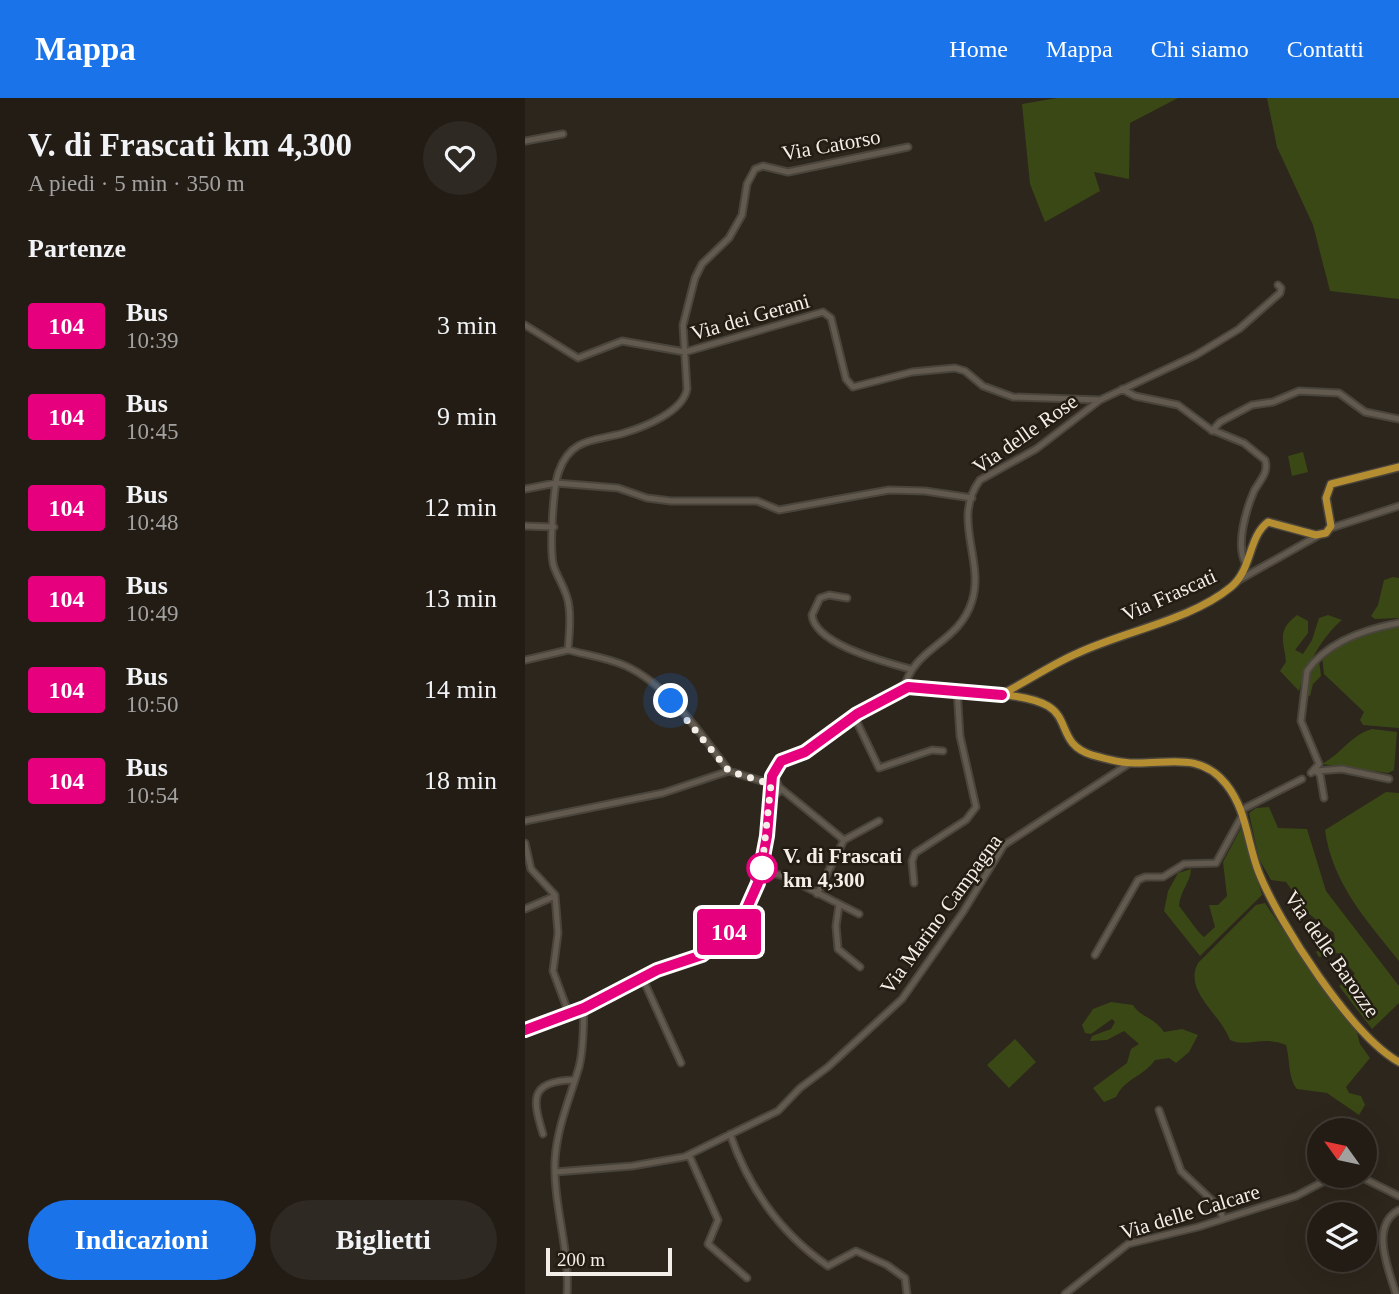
<!DOCTYPE html>
<html lang="it">
<head>
<meta charset="utf-8">
<style>
	body { margin:0; font-family:"Times New Roman",serif; background:#2e2922; color:#f1f3f6; height:100vh; display:flex; flex-direction:column; font-size:26px; white-space:nowrap }
	* { box-sizing:border-box; margin:0 }
	p { font-size:23px; color:#a2a1a0 }
	.icon { flex:none; width:38px; height:38px; fill:none; stroke:currentColor; stroke-width:2; stroke-linecap:round; stroke-linejoin:round }
	.map { position:relative; flex:1; overflow:hidden }
	.side { display:flex; flex-direction:column; background:#221c15; width:525px }
	.side>* { flex:none }
	.badge { padding:0 14px; border-radius:5px; font-size:24px; line-height:46px }
	.needle { width:46px; rotate:303deg }
	.tools { position:absolute; left:782px; top:1020px; display:grid; gap:14px }
	.tools a { display:grid; place-items:center; width:70px; height:70px; border-radius:50%; background:#221c15; box-shadow:0 7px 28px #0002,0 0 0 2px #3f3a34; font-size:35px }
	.scale { position:absolute; left:21px; bottom:18px; width:126px; box-sizing:border-box; padding-left:7px; border:4px solid #f3eee7; border-top:0; font-size:19px; line-height:24px; white-space:nowrap; color:#f3eee7; -webkit-text-stroke:5px #231c12; paint-order:stroke }
	.you { position:absolute; width:35px; height:35px; margin:-18px; border:5px solid #fff; border-radius:50%; background:#1a73e8; box-shadow:0 0 0 10px #1a73e833 }
	.map>.badge { position:absolute; translate:-50% -50%; box-shadow:0 0 0 4px #fff }
	h2 { padding:0 28px; font-size:26px; line-height:63px }
	.round { display:grid; place-items:center; flex:none; width:74px; height:74px; border-radius:37px; background:#2e2922 }
	.summary { display:flex; align-items:center; justify-content:space-between; height:119px; padding:0 28px }
	h1 { font-size:33px; font-weight:700; line-height:52px }
	.cta { display:flex; gap:14px; margin-top:auto; padding:14px 28px }
	.cta a { flex:1; height:80px; border-radius:42px; background:#1a73e8; color:#fff; font-size:28px; font-weight:700; line-height:80px; text-align:center }
	.cta a+a { background:#2e2922; color:#f1f3f6 }
	ul { padding:0; list-style:none }
	li { display:flex; align-items:center; gap:21px; height:91px; padding:0 28px }
	li div { flex:1 }
	li b { display:block; font-size:26px }
	li em { font-style:normal }
	li .badge { min-width:77px; font-weight:700; text-align:center }
	header { display:flex; align-items:center; gap:42px; box-sizing:border-box; height:98px; padding:0 35px; background:#1a73e8; color:#fff }
	header strong { font-size:33px }
	nav { display:flex; gap:38px; margin-inline-start:auto; font-size:24px }
	main { display:flex; flex:1; min-height:0 }
	.map>svg:first-child { display:block }
</style>
</head>
<body>
<header>
<strong>Mappa</strong>
<nav><a>Home</a><a>Mappa</a><a>Chi siamo</a><a>Contatti</a></nav>
</header>
<main>
<section class="side">
<div class="summary"><div><h1>V. di Frascati km 4,300</h1><p>A piedi · 5 min · 350 m</p></div><a class="round"><svg class="icon" aria-label="heart" viewBox="0 0 24 24"><path d="M12 20l-8-8c-3-5 5-10 8-4 3-6 11-1 8 4z"/></svg></a></div>
<h2>Partenze</h2>
<ul>
<li><span class="badge" style="background:#e6007e;color:#fff">104</span><div><b>Bus</b><p>10:39</p></div><em>3 min</em></li>
<li><span class="badge" style="background:#e6007e;color:#fff">104</span><div><b>Bus</b><p>10:45</p></div><em>9 min</em></li>
<li><span class="badge" style="background:#e6007e;color:#fff">104</span><div><b>Bus</b><p>10:48</p></div><em>12 min</em></li>
<li><span class="badge" style="background:#e6007e;color:#fff">104</span><div><b>Bus</b><p>10:49</p></div><em>13 min</em></li>
<li><span class="badge" style="background:#e6007e;color:#fff">104</span><div><b>Bus</b><p>10:50</p></div><em>14 min</em></li>
<li><span class="badge" style="background:#e6007e;color:#fff">104</span><div><b>Bus</b><p>10:54</p></div><em>18 min</em></li>
</ul>
<div class="cta"><a>Indicazioni</a><a>Biglietti</a></div>
</section>
<div class="map">
<svg width="874" height="1196" viewBox="0 0 874 1196">
	<rect width="100%" height="100%" fill="#2d261c"/>
	<!-- green -->
	<path fill="#3a4815" d="M532,0H653L605,25L604,81L569,74L575,93L520,124L505,86L497,6Z
		M742,0H874V201L805,193L788,127L752,49Z
		M778,354L783,374L767,378L763,358Z
		M868,479L874,480V520L850,521L846,518L853,507L859,482Z
		M772,517L783,523V535L770,552L778,556L787,542L794,520L803,517L817,522C798,537 780,570 774,593L755,573L761,564C759,543 751,533 772,517Z
		M874,527V630L838,627L835,622L839,614L799,576L797,558L840,536Z
		M794,563L796,578L788,586L785,598L779,597C780,584 782,571 794,563Z
		M847,631L872,634L869,672L863,675L797,666C816,656 826,637 847,631Z
		M861,694L874,695V863C842,823 807,785 800,732Z
		M744,709L753,730L782,731L801,793L874,888V905L847,931L814,888L830,876L813,855L794,859L791,854L810,841L809,835L784,816L761,784L746,782L734,761L724,715L731,710Z
		M716,730L737,797L675,858L639,813L643,793L653,775L666,771C666,783 655,793 654,808C660,815 674,836 679,839L690,829L684,807H693L702,798L698,764Z
		M740,805L787,875L831,931L835,946L845,960L821,989L824,995L836,998L840,1007L834,1017L802,995L772,991C763,981 765,960 761,947C738,937 722,950 705,942C695,915 658,893 673,865L731,807Z
		M586,904L608,907C616,920 628,918 639,934L657,931L673,937L664,954L651,965L644,960L630,962C618,979 600,980 591,999L579,1004L568,990L602,965L606,951L614,946L599,933L582,942L565,943L567,938L586,931L590,924L587,921L566,936L560,935L557,927L568,911Z
		M490,941L511,964L484,990L462,967Z"/>
	<g fill="none" stroke-linecap="round" stroke-linejoin="round">
		<defs>
			<path id="minor" d="M0,43L38,36
				M0,227L53,260L97,243L160,254L298,214L306,220L321,281L328,289L387,274L430,270L440,273L458,288L488,299L575,302
				M597,291L610,298L653,307L685,331L719,345L740,362C744,375 735,382 729,393C721,412 710,448 721,466
				M687,333L695,324L727,307L748,304L774,293L814,295L840,314L874,321
				M0,391L31,385L93,390L122,400L146,403H232L254,412L364,392L400,393L447,400
				M0,428L29,429
				M806,430L874,408
				M714,482L794,437
				M322,500L304,497L295,500L287,517C290,547 361,564 385,571
				M0,562L43,552
				M379,591C388,549 434,546 447,503C460,462 426,421 455,382L511,351L575,302L671,257L714,231L755,195L756,190L753,187
				M329,618L354,670L407,652L418,653
				M204,673C176,636 144,588 101,568C83,560 62,557 43,552C44,538 46,523 44,509C43,494 34,483 29,469C24,455 28,388 34,373C46,339 71,343 99,335C119,329 158,314 162,291L158,227L170,180L177,166L204,140L217,117L222,86L230,71L238,68L263,74L383,49
				M790,673L795,676L799,700
				M791,673L817,671L864,681
				M786,675L794,666L776,623L782,573C802,544 841,531 874,525
				M249,677L254,689L319,742
				M246,698L254,694
				M716,712L777,681
				M0,723L138,695L204,673L246,686
				M0,745L6,771L30,797L33,835L28,873L44,916
				M237,773L259,778L334,816
				M389,785L387,763L390,755L441,722L451,709L435,638L432,592
				M292,796L319,742L354,723
				M314,807L311,828L313,851L335,869
				M0,811L30,798
				M570,857L613,782L620,779H638L659,766L691,765L718,716
				M117,879L156,965
				M634,1012L656,1073L693,1108L698,1120
				M18,1036C8,1003 3,983 48,982
				M205,1036C224,1091 255,1135 303,1168L331,1153L362,1167L380,1180L382,1196
				M164,1057L193,1122L183,1146L222,1180
				M30,1074L107,1068L159,1059L253,1013L275,990L303,969L377,901L438,814L479,747L605,665
				M834,1078L874,1098
				M42,1196C45,1151 28,1107 30,1062C32,1029 45,1000 54,969C59,950 58,929 59,910
				M540,1196L603,1146L673,1129L771,1098L809,1078
				M871,1196C864,1172 844,1128 874,1112"/>
			<path id="major" d="M477,596C503,583 527,566 553,555C600,533 666,522 706,489C727,472 723,439 743,424L791,437L801,435L806,428L801,400L806,386L874,369
				M0,932L59,910L135,871L177,857L198,841L221,812L235,781L242,738L247,680L252,668C260,659 274,658 284,651C311,632 354,593 388,589C409,586 435,593 456,595C476,596 506,598 523,608C545,621 534,647 567,657C581,661 595,665 609,665C645,666 675,654 701,686C722,712 722,745 734,775C754,825 827,938 874,964"/>
		</defs>
		<!-- minor casing -->
		<use href="#minor" stroke="#4a453c" stroke-width="9"/>
		<!-- major casing -->
		<use href="#major" stroke="#4a453c" stroke-width="10"/>
		<!-- minor -->
		<use href="#minor" stroke="#625a4e" stroke-width="5"/>
		<!-- major -->
		<use href="#major" stroke="#b48e30" stroke-width="7"/>
	</g>
	<g fill="none" stroke-linecap="round" stroke-linejoin="round">
		<defs>
			<path id="line" d="M0,932L59,910L132,872L177,857L198,841L221,812L233,785L242,738L247,678L256,663L280,654L332,616L383,589L477,597"/>
		</defs>
		<!-- line casing -->
		<use href="#line" stroke="#fff" stroke-width="16"/>
		<!-- line -->
		<use href="#line" stroke="#e6007e" stroke-width="10"/>
		<!-- walk -->
		<path stroke="#f3eee7" stroke-width="7" stroke-dasharray="0 12.6" d="M146,603L204,673L246,686L237,770"/>
	</g>
	<!-- markers -->
	<circle fill="#fff" stroke="#e6007e" stroke-width="3.5" cx="237" cy="770" r="14"/>
	<g text-anchor="middle" dominant-baseline="central" stroke-width="5" stroke-linejoin="round" paint-order="stroke">
		<!-- street labels -->
		<g font-size="21" fill="#f3eee7" stroke="#231c12">
			<text transform="translate(306 47) rotate(-10)">Via Catorso</text>
			<text transform="translate(225 219) rotate(-16)">Via dei Gerani</text>
			<text transform="translate(500 336) rotate(-35)">Via delle Rose</text>
			<text transform="translate(644 497) rotate(-24)">Via Frascati</text>
			<text transform="translate(416 816) rotate(-54)">Via Marino Campagna</text>
			<text transform="translate(807 856) rotate(55)">Via delle Barozze</text>
			<text transform="translate(665 1114) rotate(-17)">Via delle Calcare</text>
		</g>
		<!-- stop labels -->
		<g font-size="21" font-weight="bold" fill="#f3eee7" stroke="#231c12" text-anchor="start">
			<text x="258" y="758">V. di Frascati<tspan x="258" dy="24">km 4,300</tspan></text>
		</g>
	</g>
</svg>
<div class="tools">
<a><svg class="needle" viewBox="-14 -14 28 28"><path d="M0-13l5 13h-10z" fill="#e53935"/><path d="M0 13l5-13h-10z" fill="#a2a1a0"/></svg></a>
<a><svg class="icon" aria-label="layers" viewBox="0 0 24 24"><path d="M12 4l9 5-9 5-9-5zM3 14l9 5 9-5"/></svg></a>
</div>
<div class="scale">200 m</div>
<div class="you" style="left:146px;top:603px"></div>
<b class="badge" style="left:204px;top:834px;background:#e6007e;color:#fff">104</b>
</div>
</main>
</body>
</html>
